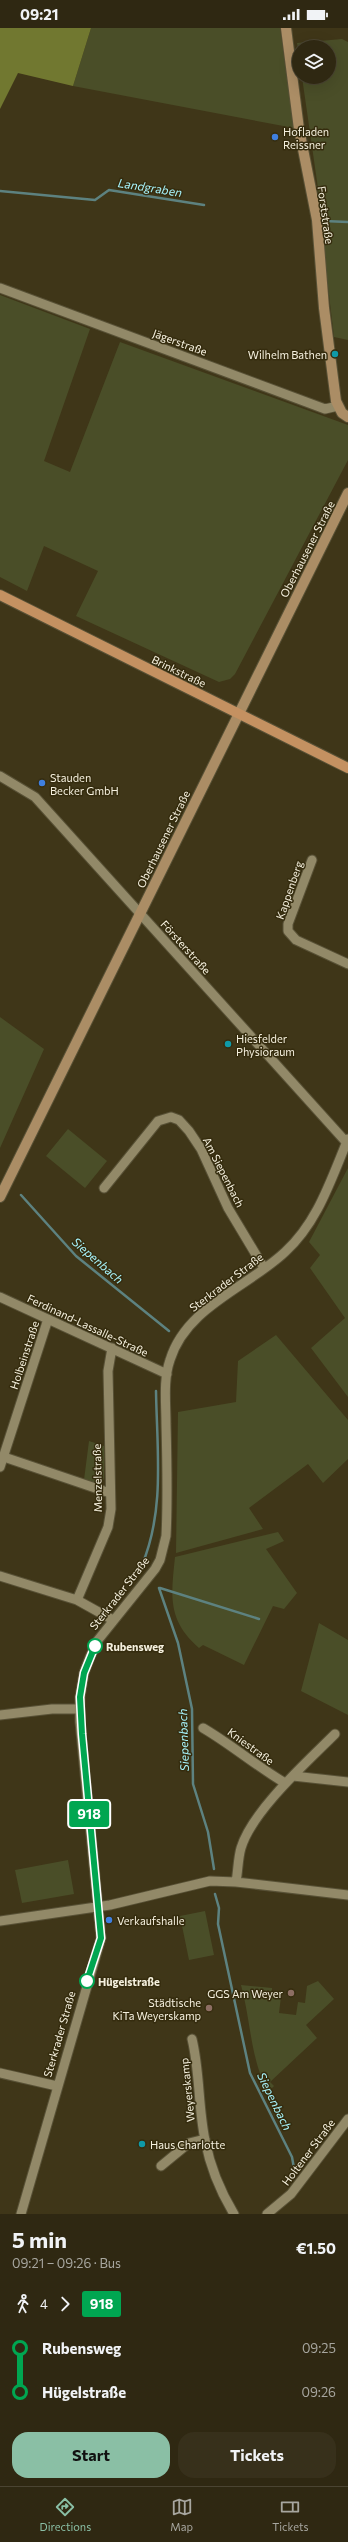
<!DOCTYPE html>
<html lang="en">
<head>
<meta charset="utf-8">
<style>
	body { margin:0; font-family:Commissioner,sans-serif; background:#37301b; color:#f1f3f6; height:100vh; display:flex; flex-direction:column; font-size:15px; white-space:nowrap }
	* { box-sizing:border-box; margin:0 }
	p { font-size:13px; color:#a7a69f }
	.icon { flex:none; width:22px; height:22px; fill:none; stroke:currentColor; stroke-width:2; stroke-linecap:round; stroke-linejoin:round }
	.map { position:relative; height:2186px; overflow:hidden }
	.sheet { display:flex; flex-direction:column; background:#2f2812; flex:1 }
	.sheet>* { flex:none }
	.badge { padding:0 8px; border-radius:3px; font-size:14px; line-height:26px }
	.buttons { position:absolute; left:292px; top:12px; display:grid; gap:8px }
	.buttons a { display:grid; place-items:center; width:44px; height:44px; border-radius:50%; background:#2f2812; box-shadow:0 4px 16px #0002,0 0 0 1px #4a4432; font-size:20px }
	.map>.badge { position:absolute; translate:-50% -50%; box-shadow:0 0 0 2px #fff }
	.legs { display:flex; align-items:center; gap:6px; height:44px; padding:0 12px; font-size:13px }
	.legs p { margin-inline-start:auto }
	.overview { display:flex; align-items:center; justify-content:space-between; height:68px; padding:0 12px }
	h1 { font-size:22px; font-weight:700; line-height:30px }
	.button { display:flex; gap:8px; margin-top:auto; padding:8px 12px }
	.button a { flex:1; height:46px; border-radius:16px; background:#8abfa5; color:#111; font-size:16px; font-weight:700; line-height:46px; text-align:center }
	.button a+a { background:#37301b; color:#f1f3f6 }
	ul { padding:0 12px; list-style:none }
	li { display:flex; align-items:center; gap:14px; height:44px; font-size:15px }
	li i { display:grid; place-items:center; width:6px; height:100%; margin:0 5px; background:currentColor }
	li i::after { content:''; width:10px; height:10px; margin:-5px; border:3px solid; border-radius:50%; background:#2f2812 }
	li p { margin-inline-start:auto }
	li:first-child i { background:linear-gradient(#0000 50%,currentColor 0) }
	li:last-child i { background:linear-gradient(currentColor 50%,#0000 0) }
	.status { display:flex; justify-content:space-between; align-items:center; height:28px; padding:0 20px; background:#2f2812; direction:ltr }
	.status svg { height:11px; fill:currentColor }
	.tab-bar { display:flex; justify-content:space-around; align-items:center; height:56px; border-top:1px solid #4a4432; background:#2f2812; font-size:11px; color:#a7a69f }
	.tab-bar a { display:grid; justify-items:center; gap:2px }
	.tab-bar .current { color:#8abfa5 }
	.map>svg:first-child { display:block }
</style>
</head>
<body>
<div class="status"><b>09:21</b><svg viewBox="0 0 49 12"><path d="M0 12V9h3v3zM5 12V6h3v6zM10 12V3h3v9zM15 12V0h3v12zM26 1h20v11H26zM47 4h2v5h-2z"/></svg></div>
<div class="map">
<svg width="348" height="2186" viewBox="0 0 348 2186">
	<rect width="100%" height="100%" fill="#3f3618"/>
	<!-- green -->
	<path fill="#4a4e28" d="M91,0H280L294,100L73,58Z
		M342,11L348,14V312L334,309L320,191L322,188L302,49H329V19H299V25L297,15Z
		M0,267L90,301L44,433L70,444L120,314L348,397V432L235,646L230,651L219,654L76,588L98,543L44,518L27,563L0,549Z
		M0,989L44,1021L0,1120Z
		M68,1101L107,1133L85,1160L46,1128Z
		M348,1140V1369L311,1320L345,1290L310,1240L320,1227L309,1214Z
		M276,1307L348,1392V1431L323,1455L308,1436L249,1480L263,1501L176,1525L178,1384L236,1374L238,1333Z
		M89,1413L104,1418V1450L102,1455L97,1456L84,1452Z
		M278,1504L284,1513L266,1521L297,1565L284,1581L273,1578L244,1637L203,1617L199,1620C167,1592 171,1568 175,1529Z
		M319,1595L348,1612V1687L301,1663Z
		M68,1832L74,1866L22,1875L15,1842Z
		M205,1883L214,1927L189,1932L180,1888Z
		M318,1953L334,1971L306,1997L317,2010L270,2054L274,2058L268,2064C250,2030 251,1993 241,1957L272,1960V1968L281,1969L279,1985L296,1987L298,1974L305,1975L307,1958Z"/>
	<!-- forest -->
	<path fill="#717830" d="M0,0H91L73,58L18,45L0,81Z"/>
	<g fill="none" stroke-linecap="round" stroke-linejoin="round">
		<!-- stream -->
		<path stroke="#5d8280" stroke-width="2.5" d="M0,163L95,172L109,162L204,177
			M324,193L348,194
			M21,1167L76,1228L169,1303
			M142,1537C165,1482 157,1423 156,1363
			M159,1560L178,1615L192,1681L193,1756L208,1804L214,1841
			M160,1560L259,1591
			M215,1866L219,1880L218,1896L250,2045L292,2129L295,2146"/>
		<defs>
			<path id="street" d="M0,260L325,381L338,378
				M0,748L35,769L347,1115
				M312,832L288,896V903L296,912L348,936
				M104,1160L158,1093L171,1089L179,1092L189,1103L201,1121L228,1180L264,1240
				M0,1269L167,1346
				M4,1429L110,1465
				M0,1439L48,1291
				M0,1548L77,1572L113,1592
				M77,1572L108,1499L111,1481L108,1343L112,1320
				M0,1687L52,1681H80
				M203,1700C232,1717 256,1738 285,1755
				M293,1748L348,1754
				M236,1854C238,1843 238,1830 241,1820C252,1783 307,1734 335,1706
				M0,1893L110,1877L210,1853L236,1854L348,1867
				M192,2011C200,2044 198,2078 205,2112C210,2138 220,2163 234,2186
				M0,2045L57,2058
				M161,2138L189,2115L205,2111
				M21,2186L101,1910L80,1694V1669L84,1645L90,1629L98,1612L155,1541L160,1532L166,1508C168,1470 167,1433 166,1396C166,1375 163,1352 170,1332C186,1279 248,1259 285,1224C318,1194 331,1151 348,1111
				M267,2186L291,2166L348,2091"/>
			<path id="secondary" d="M286,0L299,101L317,192L324,280L336,373L342,385L348,389
				M0,1169L348,465"/>
			<path id="primary" d="M0,567L348,740"/>
		</defs>
		<!-- street casing -->
		<use href="#street" stroke="#585136" stroke-width="11"/>
		<!-- secondary casing -->
		<use href="#secondary" stroke="#585136" stroke-width="12"/>
		<!-- primary casing -->
		<use href="#primary" stroke="#585136" stroke-width="12"/>
		<!-- street -->
		<use href="#street" stroke="#928968" stroke-width="9"/>
		<!-- secondary -->
		<use href="#secondary" stroke="#ab8d65" stroke-width="10"/>
		<!-- primary -->
		<use href="#primary" stroke="#c49161" stroke-width="10"/>
	</g>
	<g fill="none" stroke-linecap="round" stroke-linejoin="round">
		<defs>
			<path id="line-1" d="M87,1953L101,1910L82,1706L80,1669L84,1645L95,1618"/>
		</defs>
		<!-- line-1 casing -->
		<use href="#line-1" stroke="#fff" stroke-width="9"/>
		<!-- line-1 -->
		<use href="#line-1" stroke="#00a651" stroke-width="6"/>
	</g>
	<!-- markers -->
	<g fill="#3f7fe0" stroke="#352c0e" stroke-width="1.5">
		<circle cx="275" cy="109" r="4"/>
		<circle cx="42" cy="755" r="4"/>
		<circle cx="109" cy="1892" r="4"/>
	</g>
	<g fill="#0f9aa8" stroke="#352c0e" stroke-width="1.5">
		<circle cx="335" cy="326" r="4"/>
		<circle cx="228" cy="1016" r="4"/>
		<circle cx="142" cy="2116" r="4"/>
	</g>
	<g fill="#fff" stroke="#00a651" stroke-width="2">
		<circle cx="95" cy="1618" r="7"/>
		<circle cx="87" cy="1953" r="7"/>
	</g>
	<g fill="#8d6e63" stroke="#352c0e" stroke-width="1.5">
		<circle cx="291" cy="1965" r="4"/>
		<circle cx="209" cy="1980" r="4"/>
	</g>
	<g text-anchor="middle" dominant-baseline="central" stroke-width="3" stroke-linejoin="round" paint-order="stroke">
		<!-- poi labels -->
		<g font-size="11" fill="#f6f1df" stroke="#352c0e" text-anchor="start">
			<text x="283" y="103">Hofladen<tspan x="283" dy="13">Reissner</tspan></text>
			<text x="327" y="326" text-anchor="end">Wilhelm Bathen</text>
			<text x="50" y="749">Stauden<tspan x="50" dy="13">Becker GmbH</tspan></text>
			<text x="236" y="1010">Hiesfelder<tspan x="236" dy="13">Physioraum</tspan></text>
			<text x="117" y="1892">Verkaufshalle</text>
			<text x="283" y="1965" text-anchor="end">GGS Am Weyer</text>
			<text x="201" y="1974" text-anchor="end">Städtische<tspan x="201" dy="13">KiTa Weyerskamp</tspan></text>
			<text x="150" y="2116">Haus Charlotte</text>
		</g>
		<!-- street labels -->
		<g font-size="11" fill="#f6f1df" stroke="#352c0e">
			<text transform="translate(326 187) rotate(82)">Forststraße</text>
			<text transform="translate(180 314) rotate(20)">Jägerstraße</text>
			<text transform="translate(307 521) rotate(-63)">Oberhausener Straße</text>
			<text transform="translate(179 643) rotate(26)">Brinkstraße</text>
			<text transform="translate(163 811) rotate(-64)">Oberhausener Straße</text>
			<text transform="translate(289 862) rotate(-71)">Kappenberg</text>
			<text transform="translate(186 919) rotate(48)">Försterstraße</text>
			<text transform="translate(224 1144) rotate(63)">Am Siepenbach</text>
			<text transform="translate(226 1254) rotate(-37)">Sterkrader Straße</text>
			<text transform="translate(88 1297) rotate(25)">Ferdinand-Lassalle-Straße</text>
			<text transform="translate(24 1327) rotate(-72)">Holbeinstraße</text>
			<text transform="translate(97 1450) rotate(-91)">Menzelstraße</text>
			<text transform="translate(119 1565) rotate(-52)">Sterkrader Straße</text>
			<text transform="translate(251 1718) rotate(36)">Kniestraße</text>
			<text transform="translate(59 2006) rotate(-74)">Sterkrader Straße</text>
			<text transform="translate(187 2062) rotate(-96)">Weyerskamp</text>
			<text transform="translate(308 2124) rotate(-53)">Holtener Straße</text>
		</g>
		<!-- stop labels -->
		<g font-size="11" font-weight="bold" fill="#f6f1df" stroke="#352c0e" text-anchor="start">
			<text x="106" y="1618">Rubensweg</text>
			<text x="98" y="1953">Hügelstraße</text>
		</g>
		<!-- water labels -->
		<g font-size="12" font-style="italic" fill="#a7f3fb" stroke="#352c0e">
			<text transform="translate(150 159) rotate(9)">Landgraben</text>
			<text transform="translate(98 1232) rotate(41)">Siepenbach</text>
			<text transform="translate(183 1712) rotate(-92)">Siepenbach</text>
			<text transform="translate(275 2073) rotate(64)">Siepenbach</text>
		</g>
	</g>
</svg>
<div class="buttons">
<a><svg class="icon" aria-label="layers" viewBox="0 0 24 24"><path d="M12 4l9 5-9 5-9-5zM3 14l9 5 9-5"/></svg></a>
</div>
<b class="badge" style="left:89px;top:1786px;background:#00a651;color:#fff">918</b>
</div>
<section class="sheet">
<div class="overview"><div><h1>5 min</h1><p>09:21 – 09:26 · Bus</p></div><b>€1.50</b></div>
<div class="legs"><svg class="icon" aria-label="walk" viewBox="0 0 24 24"><circle cx="13" cy="4" r="2"/><path d="M13 8l-2 6 4 7M11 14l-3 7M7 12l3-4h3l4 4"/></svg>4<svg class="icon" aria-label="forward" viewBox="0 0 24 24"><path d="M9 5l7 7-7 7"/></svg><b class="badge" style="background:#00a651;color:#fff">918</b></div>
<ul>
<li><i style="color:#00a651"></i><b>Rubensweg</b><p>09:25</p></li>
<li><i style="color:#00a651"></i><b>Hügelstraße</b><p>09:26</p></li>
</ul>
<div class="button"><a>Start</a><a>Tickets</a></div>
</section>
<nav class="tab-bar">
<a class="current"><svg class="icon" aria-label="directions" viewBox="0 0 24 24"><path d="M12 3l9 9-9 9-9-9zM9 14v-3h6M13 9l2 2-2 2"/></svg>Directions</a>
<a><svg class="icon" aria-label="map" viewBox="0 0 24 24"><path d="M3 6l6-2 6 2 6-2v14l-6 2-6-2-6 2zM9 4v14M15 6v14"/></svg>Map</a>
<a><svg class="icon" aria-label="tickets" viewBox="0 0 24 24"><path d="M3 7h18v10H3zM15 7v10"/></svg>Tickets</a>
</nav>
</body>
</html>
